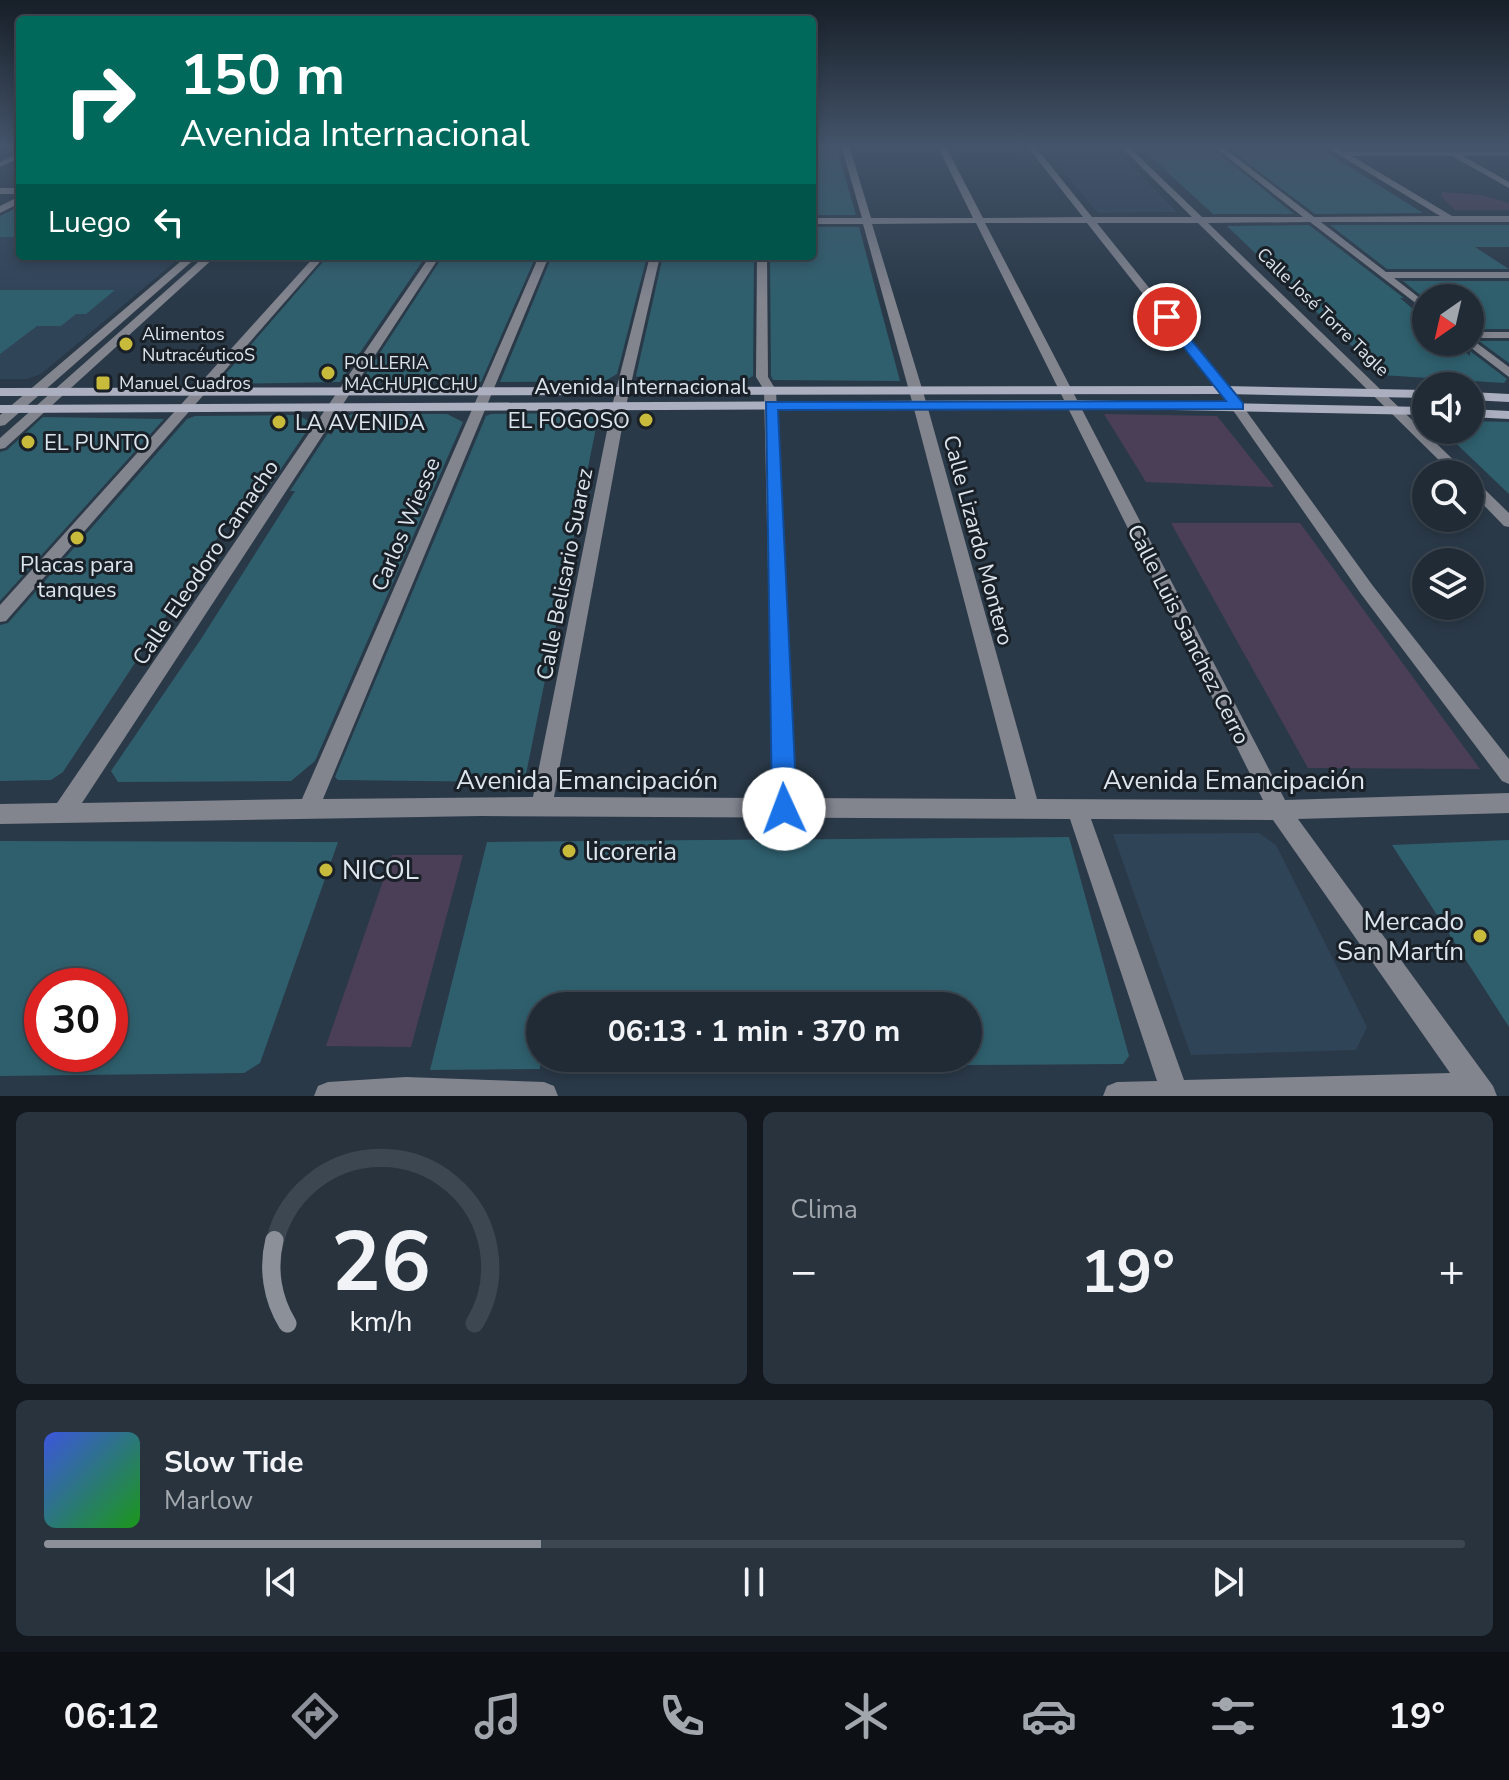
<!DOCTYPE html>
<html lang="es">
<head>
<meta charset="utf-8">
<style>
	body { margin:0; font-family:"Nunito Sans",sans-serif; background:#28333e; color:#f1f3f6; height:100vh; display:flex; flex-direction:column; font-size:30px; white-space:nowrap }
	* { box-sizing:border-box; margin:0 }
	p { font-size:26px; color:#a2a7ad }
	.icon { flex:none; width:44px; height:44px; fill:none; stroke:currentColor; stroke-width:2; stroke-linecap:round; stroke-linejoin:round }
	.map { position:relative; height:1096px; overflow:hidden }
	.side { display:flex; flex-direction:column; gap:16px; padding:16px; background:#12181e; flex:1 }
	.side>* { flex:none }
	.guide { position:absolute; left:16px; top:16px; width:800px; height:244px; border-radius:8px; box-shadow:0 4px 12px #0003,0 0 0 2px #3d4751; background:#00695c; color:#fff; overflow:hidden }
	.needle { width:52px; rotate:214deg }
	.controls { position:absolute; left:1412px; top:284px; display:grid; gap:16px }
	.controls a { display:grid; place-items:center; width:72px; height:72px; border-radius:50%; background:#202b36; box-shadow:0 4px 12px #0003,0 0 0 2px #3d4751; font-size:40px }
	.speed { position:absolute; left:24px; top:968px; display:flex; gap:16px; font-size:40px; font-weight:700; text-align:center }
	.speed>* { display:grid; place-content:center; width:104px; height:104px; border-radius:50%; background:#202b36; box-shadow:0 4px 12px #0003,0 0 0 2px #3d4751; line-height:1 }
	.speed .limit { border:12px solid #d22; background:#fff; color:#111 }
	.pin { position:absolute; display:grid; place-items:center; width:68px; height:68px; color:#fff; margin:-34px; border:4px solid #fff; border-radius:50%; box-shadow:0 2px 8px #0007 }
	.me { position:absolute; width:88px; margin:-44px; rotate:358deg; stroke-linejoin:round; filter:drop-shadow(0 0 6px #0008) }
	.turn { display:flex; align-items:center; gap:28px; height:168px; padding:0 32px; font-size:36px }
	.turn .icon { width:104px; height:104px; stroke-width:2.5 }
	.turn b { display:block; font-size:56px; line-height:68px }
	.then { display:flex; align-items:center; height:76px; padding:0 32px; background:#0003; gap:16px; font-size:30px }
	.big { font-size:60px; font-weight:700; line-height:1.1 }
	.side .widget { flex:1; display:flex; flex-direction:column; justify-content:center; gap:12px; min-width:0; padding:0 28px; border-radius:12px; background:#28333e }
	.side .dial { align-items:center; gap:0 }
	.dial svg { height:208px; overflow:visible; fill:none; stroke:#3d4751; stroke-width:7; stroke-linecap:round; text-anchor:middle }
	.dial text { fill:#f1f3f6; stroke:none }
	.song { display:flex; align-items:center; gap:24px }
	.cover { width:96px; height:96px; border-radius:12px; background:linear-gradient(135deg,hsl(230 70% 55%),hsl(120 70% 35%)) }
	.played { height:8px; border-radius:4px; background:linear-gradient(90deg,#8c9099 35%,#3d4751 35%) }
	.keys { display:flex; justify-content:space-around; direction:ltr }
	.heat { display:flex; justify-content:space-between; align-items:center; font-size:44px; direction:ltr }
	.side .tiles { flex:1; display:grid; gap:16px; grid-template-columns:1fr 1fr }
	.widget:last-child { grid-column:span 2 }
	.trip { position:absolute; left:526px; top:992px; width:456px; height:80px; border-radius:40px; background:#202b36; box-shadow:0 4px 12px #0003,0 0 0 2px #3d4751; font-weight:700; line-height:80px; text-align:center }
	.dock { display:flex; height:128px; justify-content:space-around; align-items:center; background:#0d1116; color:#a2a7ad }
	.dock .icon { width:56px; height:56px }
	.dock .selected { color:#8c9099 }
	.dock b { font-size:36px; color:#f1f3f6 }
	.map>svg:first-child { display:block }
	.built { fill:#304458 }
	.green { fill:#4b3f57 }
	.building { fill:#2f5f6d; fill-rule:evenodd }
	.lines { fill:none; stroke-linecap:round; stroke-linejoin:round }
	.minor { fill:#82848e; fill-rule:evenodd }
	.tertiary { fill:#82848e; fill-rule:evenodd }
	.secondary { fill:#acafbf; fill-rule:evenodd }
	.route { fill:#1a73e8; stroke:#114b97; stroke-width:2 }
	.poi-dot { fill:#c8bb3b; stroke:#192027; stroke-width:3 }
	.labels { text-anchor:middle; stroke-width:6; stroke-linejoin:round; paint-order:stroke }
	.far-street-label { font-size:18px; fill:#dce5ee; stroke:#192027 }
	.far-poi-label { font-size:18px; fill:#dce5ee; stroke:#192027; text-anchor:start }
	.street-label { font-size:22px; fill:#dce5ee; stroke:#192027 }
	.poi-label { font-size:22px; fill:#dce5ee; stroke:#192027; text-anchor:start }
	.near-street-label { font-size:26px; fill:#dce5ee; stroke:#192027 }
	.near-poi-label { font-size:26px; fill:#dce5ee; stroke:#192027; text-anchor:start }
</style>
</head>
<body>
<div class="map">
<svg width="1509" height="1096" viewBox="0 0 1509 1096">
	<rect width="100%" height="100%" fill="#2a3948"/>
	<path class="built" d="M1041,145H1110L1177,212L1098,213Z
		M20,206V256H182L41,374L27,379H0V218Z
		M1259,833L1276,845L1367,1027L1356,1050L1191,1055L1113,834Z"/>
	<path class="green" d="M1442,192L1481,195L1509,203V210H1455L1441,196Z
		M1104,414L1217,416L1274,487L1146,482Z
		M1171,523H1300L1480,769L1308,768Z
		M392,855H463L411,1047L326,1046Z"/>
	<path class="building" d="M812,145H836L856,215H812Z
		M1138,145H1209L1294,214H1213Z
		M1224,145H1315L1423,213L1315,214Z
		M20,206V237H0V216Z
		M1309,225L1404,298H1400L1426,320V342H1453L1470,356V351L1507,379L1504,383L1382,375L1227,226Z
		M1330,225H1509V247H1475L1509,269H1387Z
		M812,227H859L900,381L773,380L771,376L770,256H812Z
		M328,256H426L340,382L217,384Z
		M443,256H536L481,382H361Z
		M552,256H647L617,374L605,381L500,382Z
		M663,256H754L753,376L744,381H646L636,376Z
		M1403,281H1509V329H1470V298H1424Z
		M0,290H115L86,314H76L61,326H37L0,354Z
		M1479,341H1509V363Z
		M589,413L598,418L526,774L517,782L338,780L335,777L486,416L491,414Z
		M352,414H447L463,422L315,761L291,781L118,782L111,771L201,639L295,491H290L328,433L331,435L341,419Z
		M298,415L312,423L266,491H254L220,534L63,772L51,780L0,781V625L8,623L187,419L195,416Z
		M43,417L164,419L0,601V452L7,450Z
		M1470,421L1509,422V494L1442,430H1470Z
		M1069,837L1129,1056L1123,1064L968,1065V1006H540V1069L430,1070L487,842Z
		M1509,840V1027L1392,845Z
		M0,841L338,842L260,1063L244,1073L0,1076ZM42,986H110V1054H42Z"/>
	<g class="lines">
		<path class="minor" d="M841,145H849L871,218H973L937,145H945L983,218L1083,217L1026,145H1034L1092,217H1192L1119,145H1127L1202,217H1303L1212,145H1220L1314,217L1440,216L1323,145H1332L1344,152H1509V156H1463L1509,182V188L1452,156H1352L1452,216H1509V222H1321L1386,272H1509V278H1394L1426,303V311L1310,222L1208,223L1468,474H1453L1198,223H1097L1229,387L1373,586L1509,759V784L1502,781L1361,594L1221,393L1087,223H985L1285,800L1509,793V813L1298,819L1493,1086L1497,1096H1103L1107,1086L1117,1082L1157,1081L1070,819L481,816L0,824V804L57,803L430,256H440L82,803L302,799L539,256H549L323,799L533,797L612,406L650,256H660L626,406L554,797L773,798L764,390L756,377L757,256H767L768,377L776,390L794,798L1016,799L913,405L863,224H812V218H862ZM976,223L1263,800L1037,799L927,405L872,224ZM1091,819L1273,820L1450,1073L1184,1080Z
			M20,153V158L0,167V162Z
			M0,188H20V194H0Z
			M20,196V203L0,213V206Z
			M315,256H325L6,621L0,622V605Z
			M1470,332H1509V338H1470Z
			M1470,338L1509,367V377L1466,344L1464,342H1470Z
			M1470,478L1475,480L1509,513V527L1504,526L1470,491Z
			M406,1077L544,1082L554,1086L558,1096H314L318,1086L328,1082Z"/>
		<path class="tertiary" d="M187,256H198L5,425L0,426V415Z
			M205,256H216L5,448L0,449V438Z"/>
		<path class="secondary" d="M1225,386L1426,390V398L1225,394L0,396V388Z
			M1470,392L1509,394V402L1470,400Z
			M1073,400L1426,407V415L1073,408L0,413V405Z
			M1470,409L1509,411V419L1470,417Z"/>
	</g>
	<linearGradient id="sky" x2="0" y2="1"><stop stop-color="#171f28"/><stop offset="0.49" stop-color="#44546a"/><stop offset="1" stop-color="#44546a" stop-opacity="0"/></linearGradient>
	<rect width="1509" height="298" fill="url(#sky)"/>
	<path class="route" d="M1162,315H1171L1243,403V409L778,410L797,809L793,816L784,820L776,816L772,809L766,402L1226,401L1162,320Z"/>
	<g class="poi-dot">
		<circle cx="126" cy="344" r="8"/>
		<circle cx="328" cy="373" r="8"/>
		<rect x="95" y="375" width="16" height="16" rx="4"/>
		<circle cx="646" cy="420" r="8"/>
		<circle cx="279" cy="422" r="8"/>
		<circle cx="28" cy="442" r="8"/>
		<circle cx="77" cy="538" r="8"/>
		<circle cx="569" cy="851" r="8"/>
		<circle cx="326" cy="870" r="8"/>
		<circle cx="1480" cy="936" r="8"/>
	</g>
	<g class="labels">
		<g class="far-street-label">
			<text transform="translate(1323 312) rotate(44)" y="6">Calle José Torre Tagle</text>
		</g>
		<g class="far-poi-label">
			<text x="142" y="340">Alimentos<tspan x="142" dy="21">NutracéuticoS</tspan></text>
			<text x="344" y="369">POLLERIA<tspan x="344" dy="21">MACHUPICCHU</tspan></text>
			<text x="119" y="389">Manuel Cuadros</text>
		</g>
		<g class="street-label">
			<text x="641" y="394">Avenida Internacional</text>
			<text transform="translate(405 524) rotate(-67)" y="8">Carlos Wiesse</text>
			<text transform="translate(979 540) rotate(75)" y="8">Calle Lizardo Montero</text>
			<text transform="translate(205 562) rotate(-56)" y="8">Calle Eleodoro Camacho</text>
			<text transform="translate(564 574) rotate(-79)" y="8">Calle Belisario Suarez</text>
			<text transform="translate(1189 634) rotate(63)" y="8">Calle Luis Sanchez Cerro</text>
		</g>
		<g class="poi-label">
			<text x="630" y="428" text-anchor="end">EL FOGOSO</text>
			<text x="295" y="430">LA AVENIDA</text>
			<text x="44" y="450">EL PUNTO</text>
			<text x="77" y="572" text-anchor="middle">Placas para<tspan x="77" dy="25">tanques</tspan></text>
		</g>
		<g class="near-street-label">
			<text x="587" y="789">Avenida Emancipación</text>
			<text x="1234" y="789">Avenida Emancipación</text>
		</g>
		<g class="near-poi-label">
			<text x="585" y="860">licoreria</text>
			<text x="342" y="879">NICOL</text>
			<text x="1464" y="930" text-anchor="end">Mercado<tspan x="1464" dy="30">San Martín</tspan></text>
		</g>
	</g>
</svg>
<div class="controls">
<a><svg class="needle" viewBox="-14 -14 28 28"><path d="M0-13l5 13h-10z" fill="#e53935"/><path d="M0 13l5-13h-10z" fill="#a2a7ad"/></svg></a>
<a><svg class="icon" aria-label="sound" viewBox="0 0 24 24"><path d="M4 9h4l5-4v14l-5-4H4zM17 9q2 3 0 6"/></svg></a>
<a><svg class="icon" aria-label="search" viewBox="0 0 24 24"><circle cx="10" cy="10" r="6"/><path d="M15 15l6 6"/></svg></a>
<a><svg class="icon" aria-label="layers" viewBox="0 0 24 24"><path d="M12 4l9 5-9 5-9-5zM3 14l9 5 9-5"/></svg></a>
</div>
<div class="speed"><div class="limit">30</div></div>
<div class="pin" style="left:1167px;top:317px;background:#d93025"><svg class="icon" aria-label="arrive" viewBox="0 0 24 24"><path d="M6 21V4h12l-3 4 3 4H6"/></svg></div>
<svg class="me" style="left:784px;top:809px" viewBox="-20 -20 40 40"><circle r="19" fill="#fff"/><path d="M0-13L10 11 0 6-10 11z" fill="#1a73e8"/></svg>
<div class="trip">06:13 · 1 min · 370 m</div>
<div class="guide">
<div class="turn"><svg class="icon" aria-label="right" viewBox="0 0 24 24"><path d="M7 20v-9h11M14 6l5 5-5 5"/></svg><div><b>150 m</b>Avenida Internacional</div></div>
<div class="then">Luego<svg class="icon" aria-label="left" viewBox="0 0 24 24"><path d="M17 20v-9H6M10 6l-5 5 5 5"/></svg></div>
</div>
</div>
<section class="side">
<div class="tiles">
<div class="widget dial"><svg viewBox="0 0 100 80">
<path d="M14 69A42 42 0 1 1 86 69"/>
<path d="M14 69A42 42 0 0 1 9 37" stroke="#8c9099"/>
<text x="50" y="56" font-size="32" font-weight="700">26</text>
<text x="50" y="72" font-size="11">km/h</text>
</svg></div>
<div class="widget"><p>Clima</p>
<div class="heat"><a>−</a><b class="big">19°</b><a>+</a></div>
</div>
<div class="widget">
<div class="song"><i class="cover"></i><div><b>Slow Tide</b><p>Marlow</p></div></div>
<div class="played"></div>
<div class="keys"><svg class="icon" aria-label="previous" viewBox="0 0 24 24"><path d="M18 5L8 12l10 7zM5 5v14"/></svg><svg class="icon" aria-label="pause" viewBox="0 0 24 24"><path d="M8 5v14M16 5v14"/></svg><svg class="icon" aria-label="next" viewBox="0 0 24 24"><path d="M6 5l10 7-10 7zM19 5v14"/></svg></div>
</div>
</div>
</section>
<nav class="dock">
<b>06:12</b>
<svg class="icon selected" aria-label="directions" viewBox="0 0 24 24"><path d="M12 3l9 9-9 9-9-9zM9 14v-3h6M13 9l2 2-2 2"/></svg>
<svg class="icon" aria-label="music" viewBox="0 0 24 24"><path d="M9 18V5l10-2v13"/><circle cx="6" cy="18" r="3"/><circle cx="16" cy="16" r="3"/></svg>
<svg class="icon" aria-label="phone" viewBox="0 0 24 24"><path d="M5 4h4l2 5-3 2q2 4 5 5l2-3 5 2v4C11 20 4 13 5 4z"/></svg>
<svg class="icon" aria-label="climate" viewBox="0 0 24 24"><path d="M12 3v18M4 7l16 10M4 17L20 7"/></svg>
<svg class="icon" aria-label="car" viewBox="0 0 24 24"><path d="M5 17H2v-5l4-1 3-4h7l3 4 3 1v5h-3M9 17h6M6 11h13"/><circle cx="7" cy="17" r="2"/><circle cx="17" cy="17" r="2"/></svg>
<svg class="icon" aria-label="filters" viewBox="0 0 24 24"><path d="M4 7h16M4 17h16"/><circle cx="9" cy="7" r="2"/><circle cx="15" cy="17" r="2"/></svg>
<b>19°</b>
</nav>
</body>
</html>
